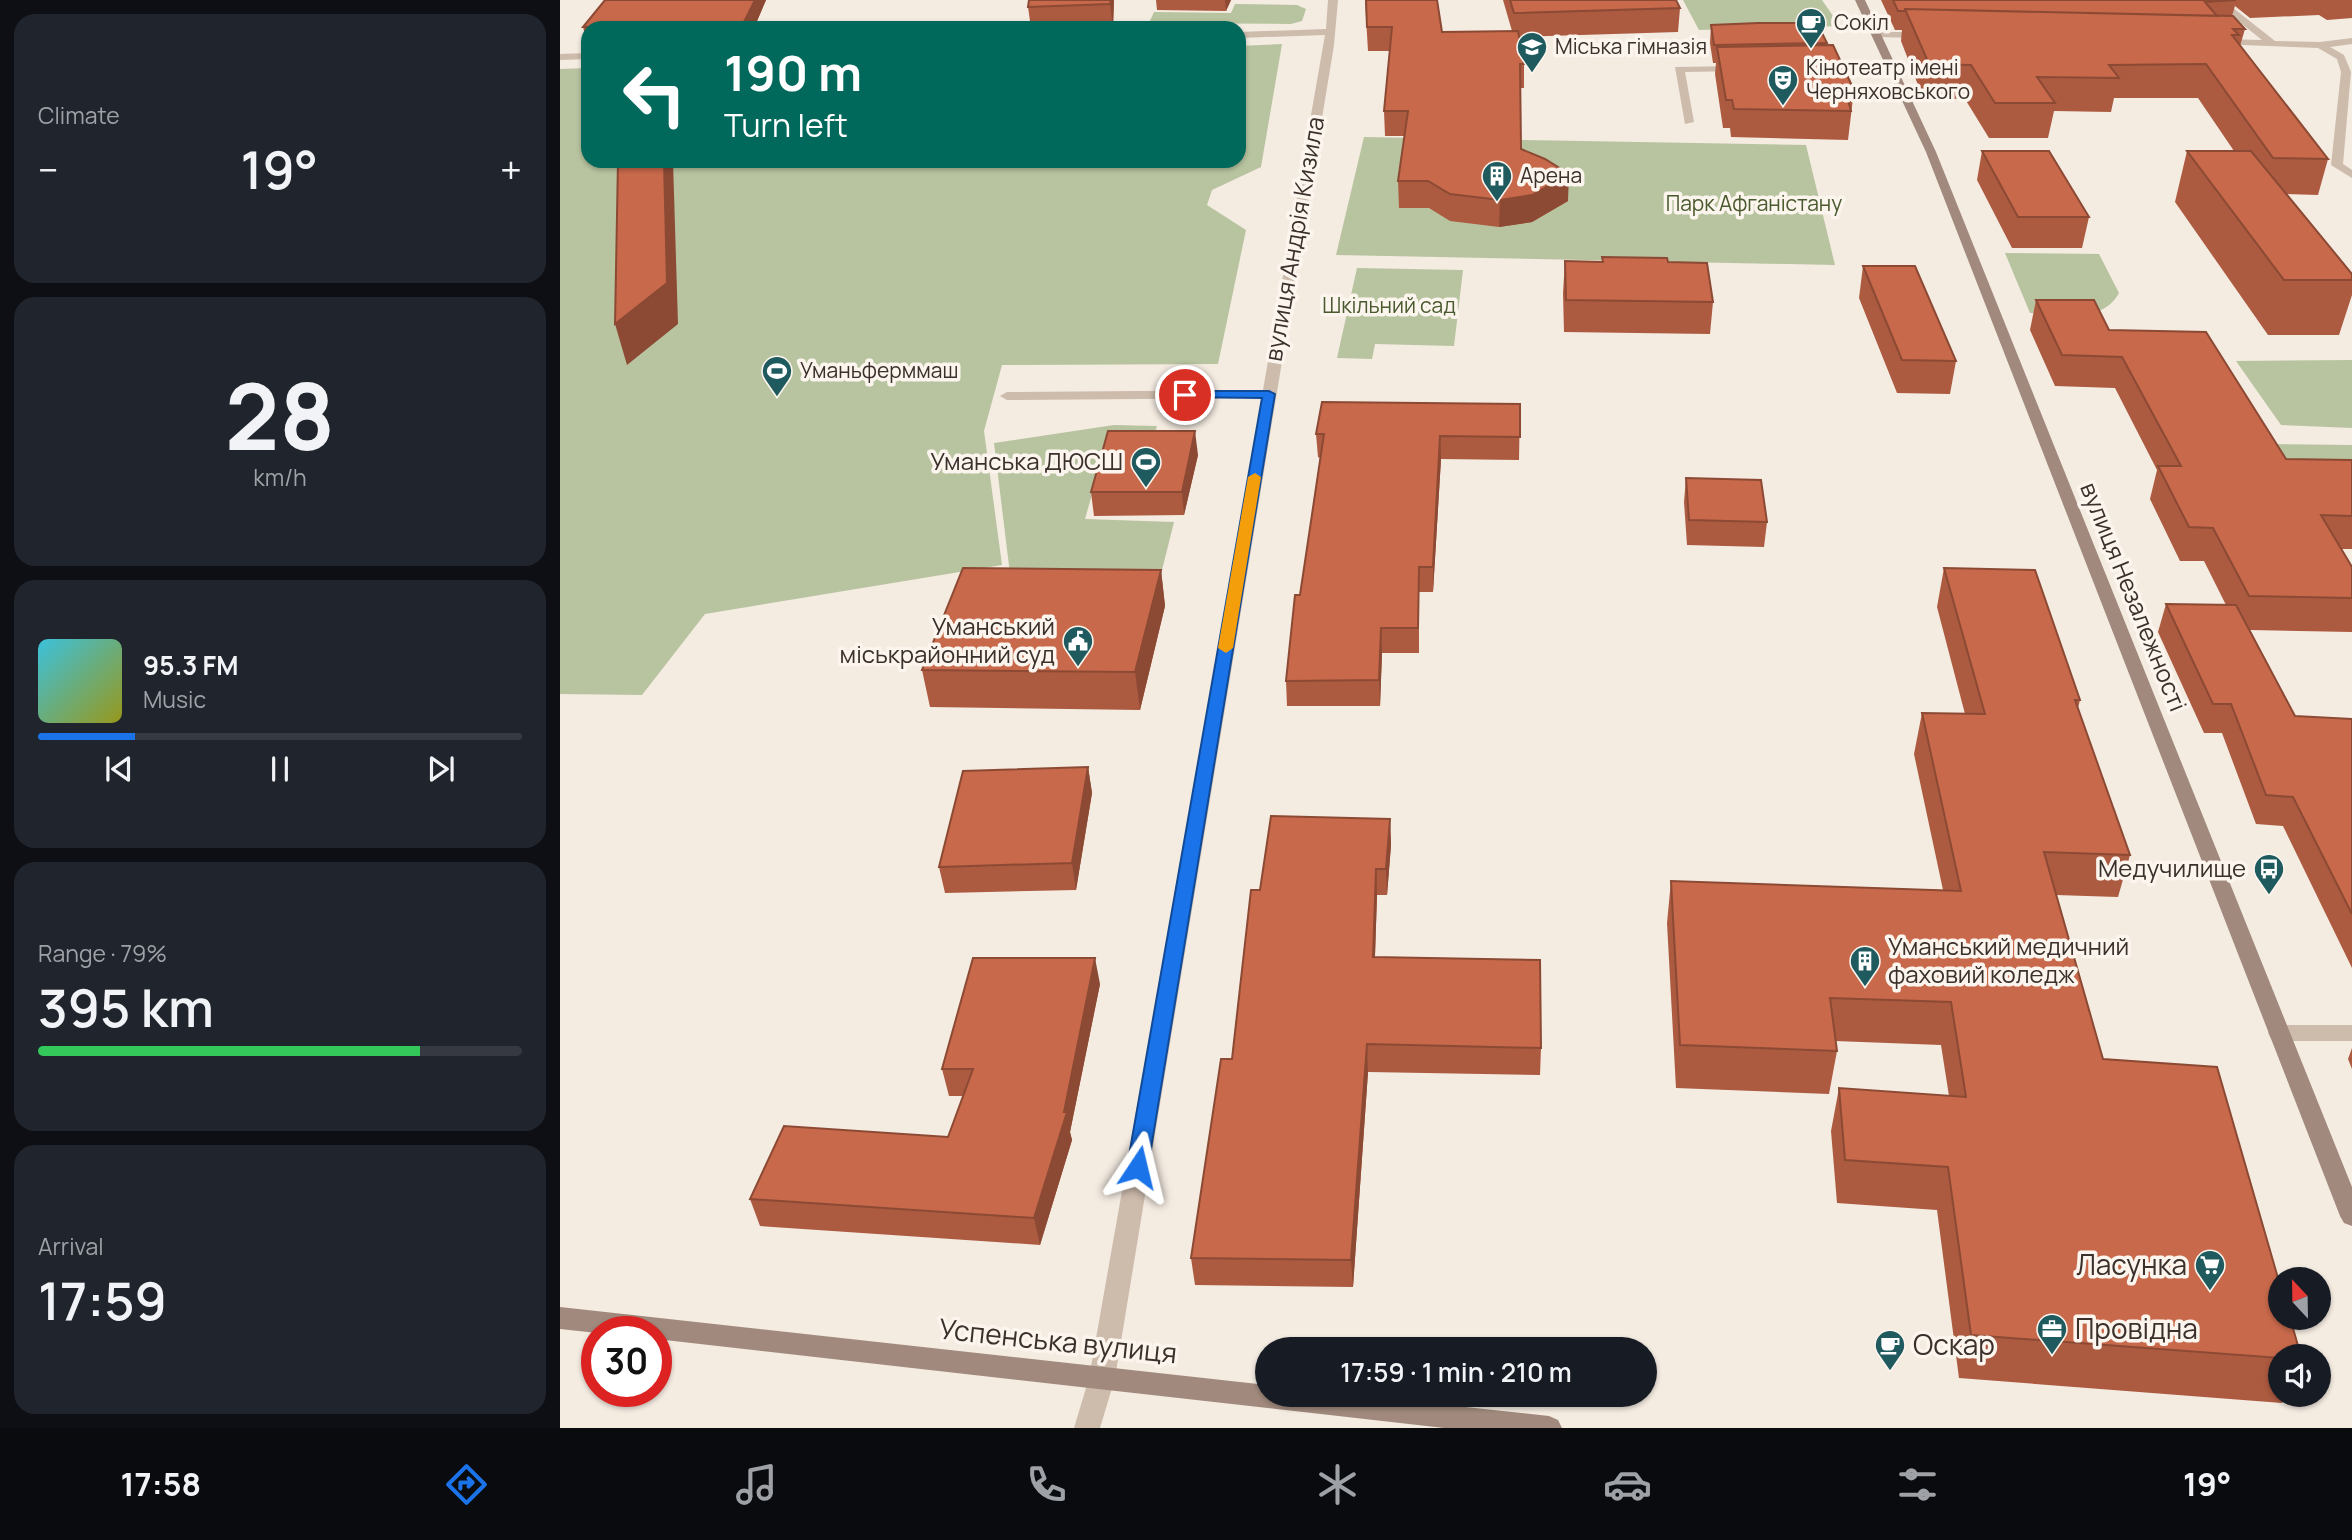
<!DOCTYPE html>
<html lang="en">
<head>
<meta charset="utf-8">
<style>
	body { margin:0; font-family:Manrope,sans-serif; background:#20242c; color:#f1f3f6; height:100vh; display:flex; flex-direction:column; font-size:26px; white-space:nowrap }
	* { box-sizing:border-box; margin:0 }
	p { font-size:23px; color:#9ea1a6 }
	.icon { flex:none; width:38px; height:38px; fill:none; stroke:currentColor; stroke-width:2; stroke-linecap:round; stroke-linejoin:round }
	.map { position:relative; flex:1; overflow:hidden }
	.side { display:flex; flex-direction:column; gap:14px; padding:14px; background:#0d0f14; width:560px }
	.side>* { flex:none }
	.banner { position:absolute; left:21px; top:21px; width:665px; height:147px; border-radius:21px; box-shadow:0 2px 5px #0004; background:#00695c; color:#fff; overflow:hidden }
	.needle { width:46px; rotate:338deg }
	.tools { position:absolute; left:1708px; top:1267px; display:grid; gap:14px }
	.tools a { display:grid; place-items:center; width:63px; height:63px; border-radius:50%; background:#171b24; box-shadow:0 2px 5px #0004; font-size:35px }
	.speed { position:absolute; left:21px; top:1316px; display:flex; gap:14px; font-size:35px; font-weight:700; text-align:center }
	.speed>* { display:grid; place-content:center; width:91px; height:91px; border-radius:50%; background:#171b24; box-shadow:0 2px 5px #0004; line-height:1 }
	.speed .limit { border:10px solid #d22; background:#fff; color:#111 }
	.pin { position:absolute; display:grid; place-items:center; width:60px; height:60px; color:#fff; margin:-30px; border:4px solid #fff; border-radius:50%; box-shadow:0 2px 7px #0007 }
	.me { position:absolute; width:77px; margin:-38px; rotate:10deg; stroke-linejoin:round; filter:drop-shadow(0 0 5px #0008) }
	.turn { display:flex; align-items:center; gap:24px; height:147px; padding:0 28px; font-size:32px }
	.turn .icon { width:91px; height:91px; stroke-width:2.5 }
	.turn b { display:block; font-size:49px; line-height:60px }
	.big { font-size:52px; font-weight:600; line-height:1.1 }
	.side .widget { flex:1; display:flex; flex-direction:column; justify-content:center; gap:10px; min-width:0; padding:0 24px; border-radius:21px; background:#20242c }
	.side .dial { align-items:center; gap:0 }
	.dial b { font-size:91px; line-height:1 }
	.song { display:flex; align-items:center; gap:21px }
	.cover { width:84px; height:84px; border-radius:10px; background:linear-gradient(135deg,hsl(190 70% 55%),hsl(60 70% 35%)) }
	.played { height:7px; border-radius:4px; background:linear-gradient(90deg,#1a73e8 20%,#363941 20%) }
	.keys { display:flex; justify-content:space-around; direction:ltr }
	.heat { display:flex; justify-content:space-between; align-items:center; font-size:38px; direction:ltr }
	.charge { height:10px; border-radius:5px; background:linear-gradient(90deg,#34c759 79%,#363941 0) }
	.trip { position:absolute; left:695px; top:1337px; width:402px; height:70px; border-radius:35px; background:#171b24; box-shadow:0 2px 5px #0004; font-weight:600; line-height:70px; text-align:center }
	.menu { display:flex; height:112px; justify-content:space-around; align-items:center; background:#090b0e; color:#9ea1a6 }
	.menu .icon { width:49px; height:49px }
	.menu .active { color:#1a73e8 }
	.menu b { font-size:32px; color:#f1f3f6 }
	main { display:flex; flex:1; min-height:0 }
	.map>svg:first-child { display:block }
	.green { fill:#b8c4a0 }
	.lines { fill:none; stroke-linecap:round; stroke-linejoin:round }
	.street { fill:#cdbbac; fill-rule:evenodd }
	.secondary { fill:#a18a7d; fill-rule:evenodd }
	.wall { fill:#ac5a40 }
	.shaded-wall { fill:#8c4a34 }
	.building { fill:#c8694b; stroke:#8c4a34; stroke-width:2 }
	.route { fill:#1a73e8; stroke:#114b97; stroke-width:2 }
	.slow { fill:#f59e0b }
	.labels { text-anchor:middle; stroke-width:7; stroke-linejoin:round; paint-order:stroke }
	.far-poi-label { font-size:21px; fill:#3b302b; stroke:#fbf5ee; text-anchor:start }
	.far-park-label { font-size:21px; fill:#4a5a2e; stroke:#fbf5ee }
	.street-label { font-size:24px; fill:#3b302b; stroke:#fbf5ee }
	.poi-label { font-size:24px; fill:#3b302b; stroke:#fbf5ee; text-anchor:end }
	.near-poi-label { font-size:28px; fill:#3b302b; stroke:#fbf5ee; text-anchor:start }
	.near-street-label { font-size:28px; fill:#3b302b; stroke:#fbf5ee }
</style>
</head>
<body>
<main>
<section class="side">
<div class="widget"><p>Climate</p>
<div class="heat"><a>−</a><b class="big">19°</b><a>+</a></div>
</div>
<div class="widget dial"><b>28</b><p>km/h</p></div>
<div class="widget">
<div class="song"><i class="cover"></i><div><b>95.3 FM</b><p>Music</p></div></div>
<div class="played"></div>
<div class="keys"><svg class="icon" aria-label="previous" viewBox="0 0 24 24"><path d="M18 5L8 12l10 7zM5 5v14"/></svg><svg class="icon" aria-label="pause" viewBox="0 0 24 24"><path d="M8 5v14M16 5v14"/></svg><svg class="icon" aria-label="next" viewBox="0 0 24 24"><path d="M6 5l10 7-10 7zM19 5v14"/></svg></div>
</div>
<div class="widget"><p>Range · 79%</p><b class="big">395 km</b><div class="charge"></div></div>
<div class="widget"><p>Arrival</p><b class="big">17:59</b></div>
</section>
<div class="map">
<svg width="1792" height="1428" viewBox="0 0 1792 1428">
	<rect width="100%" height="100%" fill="#f4ebe1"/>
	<path class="green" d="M1123,0H1262L1280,26L1139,30Z
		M675,4L737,5L746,9L742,21L731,24L589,23L594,12L671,13Z
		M722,44L701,167L652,190L647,205L686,230L658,364L442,365L424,431L442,565L145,614L82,695L0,694V69L28,68V161H679V46Z
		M804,137L1246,145L1275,265L776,255Z
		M1445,253L1539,254L1559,293C1542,324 1502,314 1470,313Z
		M797,268L903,270L894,346L815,344L812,359L777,358Z
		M1792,360V428L1721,425L1676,361Z
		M554,425L597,426L589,452H544L525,519L614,522L599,582H451L434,443Z
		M1702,444L1792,445V482L1724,481Z"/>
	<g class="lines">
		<path class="street" d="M768,0H778L774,45L555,1378L540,1428H514L529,1378L702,398L447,400L440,396L447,392L703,390L765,35L679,38V32L766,29Z
			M1652,0H1663L1715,41L1760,42L1792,38V44L1770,47L1784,55L1791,72L1783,164L1792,170V178L1771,165L1781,72L1777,59L1758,48L1657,44L1655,42L1660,39L1702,40Z
			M1317,32H1363L1368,35L1363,38L1314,37V33Z
			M28,53V59L0,60V54Z
			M1332,63L1337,66L1336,68L1259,70L1254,67L1259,64Z
			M1182,66L1183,68L1178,71L1125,72L1134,122L1125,124L1115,67Z
			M1719,1025H1792V1041H1719L1711,1039L1708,1033L1711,1027Z"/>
		<path class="secondary" d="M1295,0H1305L1376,152L1792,1187V1226L1784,1223L1780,1216L1366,152Z
			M0,1307L707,1385V1395H794L989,1416L998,1420L1002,1428H884L96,1339V1332L37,1333L0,1329Z"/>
	</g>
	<path class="wall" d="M45,0H206L194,28H28V45L23,27Z
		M469,0H554L553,27L471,28L468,7Z
		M596,0H671L666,11L597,10Z
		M805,0H877L882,32L952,31L943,0H1116L1120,8L1118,32L959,37L964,64V88H960L961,149L1008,201L972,222L939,227L890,221L869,208H839L838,181L845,136H825L824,111L830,51H808Z
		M1321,0H1792V18L1767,20L1759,15L1690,18L1675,6L1672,16L1685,29L1680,46L1768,159L1758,195L1726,194L1792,274V295L1779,335H1708L1615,202L1627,151H1674L1638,98H1554L1551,112L1494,111L1488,138H1429L1405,99L1363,98L1341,41L1342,30H1335Z
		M1151,25L1267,43L1266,45L1294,90L1288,140L1171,137L1170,128H1163L1155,74L1156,63H1153L1150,43Z
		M1422,151L1529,217L1522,248H1452L1417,180Z
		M1042,257L1108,262L1153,302L1150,334L1004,332L1003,293L1005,261L1042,262Z
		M1303,266L1396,361L1390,394L1337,393L1299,298Z
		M1476,300L1549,330L1726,459L1792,460V549H1781L1792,598V632L1690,630L1735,716L1792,719V968L1723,826L1696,824L1662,733H1644L1598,632L1606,604L1666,605L1644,561H1620L1590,499L1597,470L1555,388L1495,386L1470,330Z
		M960,404L959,460L881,459L873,592H859V653H822L820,706H727L726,681L740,595L760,458L758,457L756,434Z
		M638,455L624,515L534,516L531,492Z
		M1126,478L1207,522L1204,547L1127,545L1124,502Z
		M1384,568L1520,700L1518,708L1570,855L1558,897L1496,895L1543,1059L1720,1356V1395H1726L1722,1403L1399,1378L1377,1210L1277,1203L1271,1131L1279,1088L1389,1096L1381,1045L1275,1041L1277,1051L1269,1094L1116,1088L1107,923L1111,881L1383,890L1354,754L1362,713L1405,714L1377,607Z
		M601,570L605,606L580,710L370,707L362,670Z
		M528,767L532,793L516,890L385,893L379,867Z
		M830,819L831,845L827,895H817L815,957L981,1048L980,1075L808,1072L793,1287L635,1285L631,1258L672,1059L700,890Z
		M540,984L510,1132L512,1140L480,1245L200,1226L190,1199L388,1137L403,1096H389L382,1069Z
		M1792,1048V1069L1788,1059Z"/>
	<path class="shaded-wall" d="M195,0H206L194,28H186L184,22Z
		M551,0H554L553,27L550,4Z
		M665,0H671L666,11Z
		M104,161H113L118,324L67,365L55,324Z
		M1009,174L1008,201L972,222L939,227L940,200Z
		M635,431L638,455L624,515L622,492Z
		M880,436L881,459L873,592V567Z
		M601,570L605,606L580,710L575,672Z
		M821,628L822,653L820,706L819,680Z
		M528,767L532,793L516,890L512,863Z
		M830,819L831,845L827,895L826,869Z
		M816,869L817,895L814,984L813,957Z
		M535,958L540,984L510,1132L512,1140L480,1245L474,1218L504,1112Z
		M807,1044L808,1072L793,1287L791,1260Z"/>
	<path class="building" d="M45,0H195L184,22L23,27Z
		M469,0H551L550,4L468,7Z
		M806,0H877L882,32L958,31L964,64H960L961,149L985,159L1009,174L972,195L940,200L890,194L868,181H838L848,111H824L832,27H807Z
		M950,0H1116L1120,8L954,13Z
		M1333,0H1676L1645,2L1657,16L1345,9V11H1338Z
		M1345,9L1673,16L1685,29H1673L1679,35H1672L1768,159L1713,158L1646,64L1549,65L1559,78L1477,77L1495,103H1435L1411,65L1369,64Z
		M1198,23H1257L1267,43L1154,45L1151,25Z
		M1273,45L1294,90H1285L1291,111L1174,109L1172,100H1166L1157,47Z
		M1422,151H1489L1529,217H1458Z
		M1627,151H1691L1792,274V280H1724Z
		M58,161H104L107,283L55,324Z
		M1042,257L1107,258L1108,262L1147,263L1153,302L1006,300L1005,261L1043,262Z
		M1303,266H1355L1396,361L1342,360Z
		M1476,300H1534L1549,330L1646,332L1726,459L1792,460V516L1761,515L1792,567V598L1689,596L1653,528L1629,527L1598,466H1621L1562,357L1502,355Z
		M762,402L960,404V437L880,436L873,567H859L858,628H821L819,680L726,681L735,595H740L764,434H756Z
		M548,431H635L622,492H531Z
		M1126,478L1201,480L1207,522L1129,520Z
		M403,568L601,570L575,672L362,670Z
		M1384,568L1475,570L1520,700H1515L1570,855L1484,852L1543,1059L1657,1067L1720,1285V1318H1730L1741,1356H1720V1358L1411,1335L1388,1167L1285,1160L1279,1088L1406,1097L1391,1002L1270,998L1277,1051L1120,1045L1111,881L1401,891L1362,713L1425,714Z
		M1606,604L1676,605L1735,716L1792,719V914L1733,797L1706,795L1671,704H1653Z
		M528,767L512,863L379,867L403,771Z
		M711,816L830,819L826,869H816L813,957L980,960L981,1048L807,1044L791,1260L631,1258L661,1059H672L691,890H700Z
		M413,958H535L504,1112H507L474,1218L190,1199L224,1126L388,1137L413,1069H382Z"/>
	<path class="route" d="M625,391H709L715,394L588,1167L585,1173H570L567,1167L702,398L621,397L619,395Z"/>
	<path class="slow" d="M695,473L701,477L673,648L666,653L658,648L688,477Z"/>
	<defs>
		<g id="cafe-pin" transform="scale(1.575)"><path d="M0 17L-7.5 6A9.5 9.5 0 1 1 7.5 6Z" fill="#1f5a5e" stroke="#fbf5ee"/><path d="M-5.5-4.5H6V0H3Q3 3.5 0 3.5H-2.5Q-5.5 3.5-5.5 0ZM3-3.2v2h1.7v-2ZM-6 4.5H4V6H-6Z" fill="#fff"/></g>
		<g id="school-pin" transform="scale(1.575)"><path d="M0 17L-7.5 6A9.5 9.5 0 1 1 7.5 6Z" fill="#1f5a5e" stroke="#fbf5ee"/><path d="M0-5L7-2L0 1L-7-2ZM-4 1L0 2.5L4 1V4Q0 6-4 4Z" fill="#fff"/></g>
		<g id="theatre-pin" transform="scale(1.575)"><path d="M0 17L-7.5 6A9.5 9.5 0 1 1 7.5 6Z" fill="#1f5a5e" stroke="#fbf5ee"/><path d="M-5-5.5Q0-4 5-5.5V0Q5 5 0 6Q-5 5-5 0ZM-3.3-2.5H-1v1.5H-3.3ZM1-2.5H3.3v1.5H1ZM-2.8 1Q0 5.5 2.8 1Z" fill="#fff"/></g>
		<g id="building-pin" transform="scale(1.575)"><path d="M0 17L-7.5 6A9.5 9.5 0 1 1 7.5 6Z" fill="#1f5a5e" stroke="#fbf5ee"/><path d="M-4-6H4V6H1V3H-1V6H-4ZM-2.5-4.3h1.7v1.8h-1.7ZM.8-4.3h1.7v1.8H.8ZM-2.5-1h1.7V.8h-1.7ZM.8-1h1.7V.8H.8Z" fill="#fff"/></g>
		<g id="stadium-pin" transform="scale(1.575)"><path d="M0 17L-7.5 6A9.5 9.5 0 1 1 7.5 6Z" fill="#1f5a5e" stroke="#fbf5ee"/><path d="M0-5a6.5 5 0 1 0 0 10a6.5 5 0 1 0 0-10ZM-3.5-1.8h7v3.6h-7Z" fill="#fff"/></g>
		<g id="civic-pin" transform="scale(1.575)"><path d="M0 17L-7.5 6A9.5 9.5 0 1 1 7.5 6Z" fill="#1f5a5e" stroke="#fbf5ee"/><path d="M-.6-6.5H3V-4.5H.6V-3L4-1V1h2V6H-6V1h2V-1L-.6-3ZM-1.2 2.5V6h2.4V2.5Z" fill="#fff"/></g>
		<g id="bus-pin" transform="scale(1.575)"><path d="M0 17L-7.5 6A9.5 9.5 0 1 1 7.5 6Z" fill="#1f5a5e" stroke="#fbf5ee"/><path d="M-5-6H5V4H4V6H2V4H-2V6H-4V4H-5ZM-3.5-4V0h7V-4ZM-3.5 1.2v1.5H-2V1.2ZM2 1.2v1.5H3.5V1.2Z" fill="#fff"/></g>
		<g id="supermarket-pin" transform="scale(1.575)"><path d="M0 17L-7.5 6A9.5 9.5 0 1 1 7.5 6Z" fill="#1f5a5e" stroke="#fbf5ee"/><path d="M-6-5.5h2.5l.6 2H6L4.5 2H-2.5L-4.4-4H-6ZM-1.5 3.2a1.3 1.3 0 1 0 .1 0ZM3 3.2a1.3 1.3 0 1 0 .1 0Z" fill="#fff"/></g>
		<g id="office-pin" transform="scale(1.575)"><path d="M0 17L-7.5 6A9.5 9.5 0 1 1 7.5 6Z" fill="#1f5a5e" stroke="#fbf5ee"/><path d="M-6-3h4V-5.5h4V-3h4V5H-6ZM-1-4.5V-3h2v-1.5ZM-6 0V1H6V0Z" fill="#fff"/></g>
	</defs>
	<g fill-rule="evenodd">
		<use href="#cafe-pin" x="1251" y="23"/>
		<use href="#school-pin" x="972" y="47"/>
		<use href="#theatre-pin" x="1223" y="80"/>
		<use href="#building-pin" x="937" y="176"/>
		<use href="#stadium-pin" x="217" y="371"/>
		<use href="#stadium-pin" x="586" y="462"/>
		<use href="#civic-pin" x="518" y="641"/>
		<use href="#bus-pin" x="1709" y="869"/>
		<use href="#building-pin" x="1305" y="961"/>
		<use href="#supermarket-pin" x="1650" y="1265"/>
		<use href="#office-pin" x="1492" y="1329"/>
		<use href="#cafe-pin" x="1330" y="1345"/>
	</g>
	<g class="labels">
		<g class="far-poi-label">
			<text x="1274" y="30">Сокіл</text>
			<text x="995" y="54">Міська гімназія</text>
			<text x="1246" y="75">Кінотеатр імені<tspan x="1246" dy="24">Черняховського</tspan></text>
			<text x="960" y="183">Арена</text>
			<text x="240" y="378">Уманьферммаш</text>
		</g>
		<g class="far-park-label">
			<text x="1194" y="211">Парк Афганістану</text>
			<text x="829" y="313">Шкільний сад</text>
		</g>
		<g class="street-label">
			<text transform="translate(735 239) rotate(-80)" y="8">вулиця Андрія Кизила</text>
			<text transform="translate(1573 597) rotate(68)" y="8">вулиця Незалежності</text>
		</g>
		<g class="poi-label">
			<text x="563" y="470">Уманська ДЮСШ</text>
			<text x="495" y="635">Уманський<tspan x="495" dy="28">міськрайонний суд</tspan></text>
			<text x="1686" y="877">Медучилище</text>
			<text x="1328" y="955" text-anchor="start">Уманський медичний<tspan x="1328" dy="28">фаховий коледж</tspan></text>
		</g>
		<g class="near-poi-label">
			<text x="1627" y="1275" text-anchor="end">Ласунка</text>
			<text x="1515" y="1339">Провідна</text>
			<text x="1353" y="1355">Оскар</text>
		</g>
		<g class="near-street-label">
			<text transform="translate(498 1341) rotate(6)" y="10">Успенська вулиця</text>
		</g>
	</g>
</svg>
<div class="tools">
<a><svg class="needle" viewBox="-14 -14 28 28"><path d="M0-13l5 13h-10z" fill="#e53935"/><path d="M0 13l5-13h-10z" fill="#9ea1a6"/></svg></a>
<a><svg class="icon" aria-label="sound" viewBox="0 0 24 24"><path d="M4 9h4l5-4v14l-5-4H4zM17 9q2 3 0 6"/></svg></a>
</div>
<div class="speed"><div class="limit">30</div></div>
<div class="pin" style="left:625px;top:395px;background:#d93025"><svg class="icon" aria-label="arrive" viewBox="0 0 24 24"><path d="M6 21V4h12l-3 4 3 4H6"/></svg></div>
<svg class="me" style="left:578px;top:1167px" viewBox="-20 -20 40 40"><path d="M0-17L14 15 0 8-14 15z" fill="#1a73e8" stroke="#fff" stroke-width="4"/></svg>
<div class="trip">17:59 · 1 min · 210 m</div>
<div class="banner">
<div class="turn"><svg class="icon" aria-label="left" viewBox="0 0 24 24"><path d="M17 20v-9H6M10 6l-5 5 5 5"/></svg><div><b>190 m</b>Turn left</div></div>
</div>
</div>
</main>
<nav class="menu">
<b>17:58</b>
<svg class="icon active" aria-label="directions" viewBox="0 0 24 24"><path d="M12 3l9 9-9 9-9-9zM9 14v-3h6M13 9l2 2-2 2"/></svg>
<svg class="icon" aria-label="music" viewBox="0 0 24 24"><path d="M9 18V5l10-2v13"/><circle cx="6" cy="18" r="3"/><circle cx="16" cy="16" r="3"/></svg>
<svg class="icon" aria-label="phone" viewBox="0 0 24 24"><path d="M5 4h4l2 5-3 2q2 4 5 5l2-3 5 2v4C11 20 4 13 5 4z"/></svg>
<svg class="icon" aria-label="climate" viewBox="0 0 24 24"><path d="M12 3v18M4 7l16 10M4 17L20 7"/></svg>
<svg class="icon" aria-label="car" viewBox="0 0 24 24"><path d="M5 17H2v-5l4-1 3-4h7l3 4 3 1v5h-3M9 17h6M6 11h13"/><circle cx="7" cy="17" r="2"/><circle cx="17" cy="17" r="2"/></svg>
<svg class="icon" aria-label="filters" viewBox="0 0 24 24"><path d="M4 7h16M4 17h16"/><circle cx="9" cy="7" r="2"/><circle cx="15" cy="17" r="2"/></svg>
<b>19°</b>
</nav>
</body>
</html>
